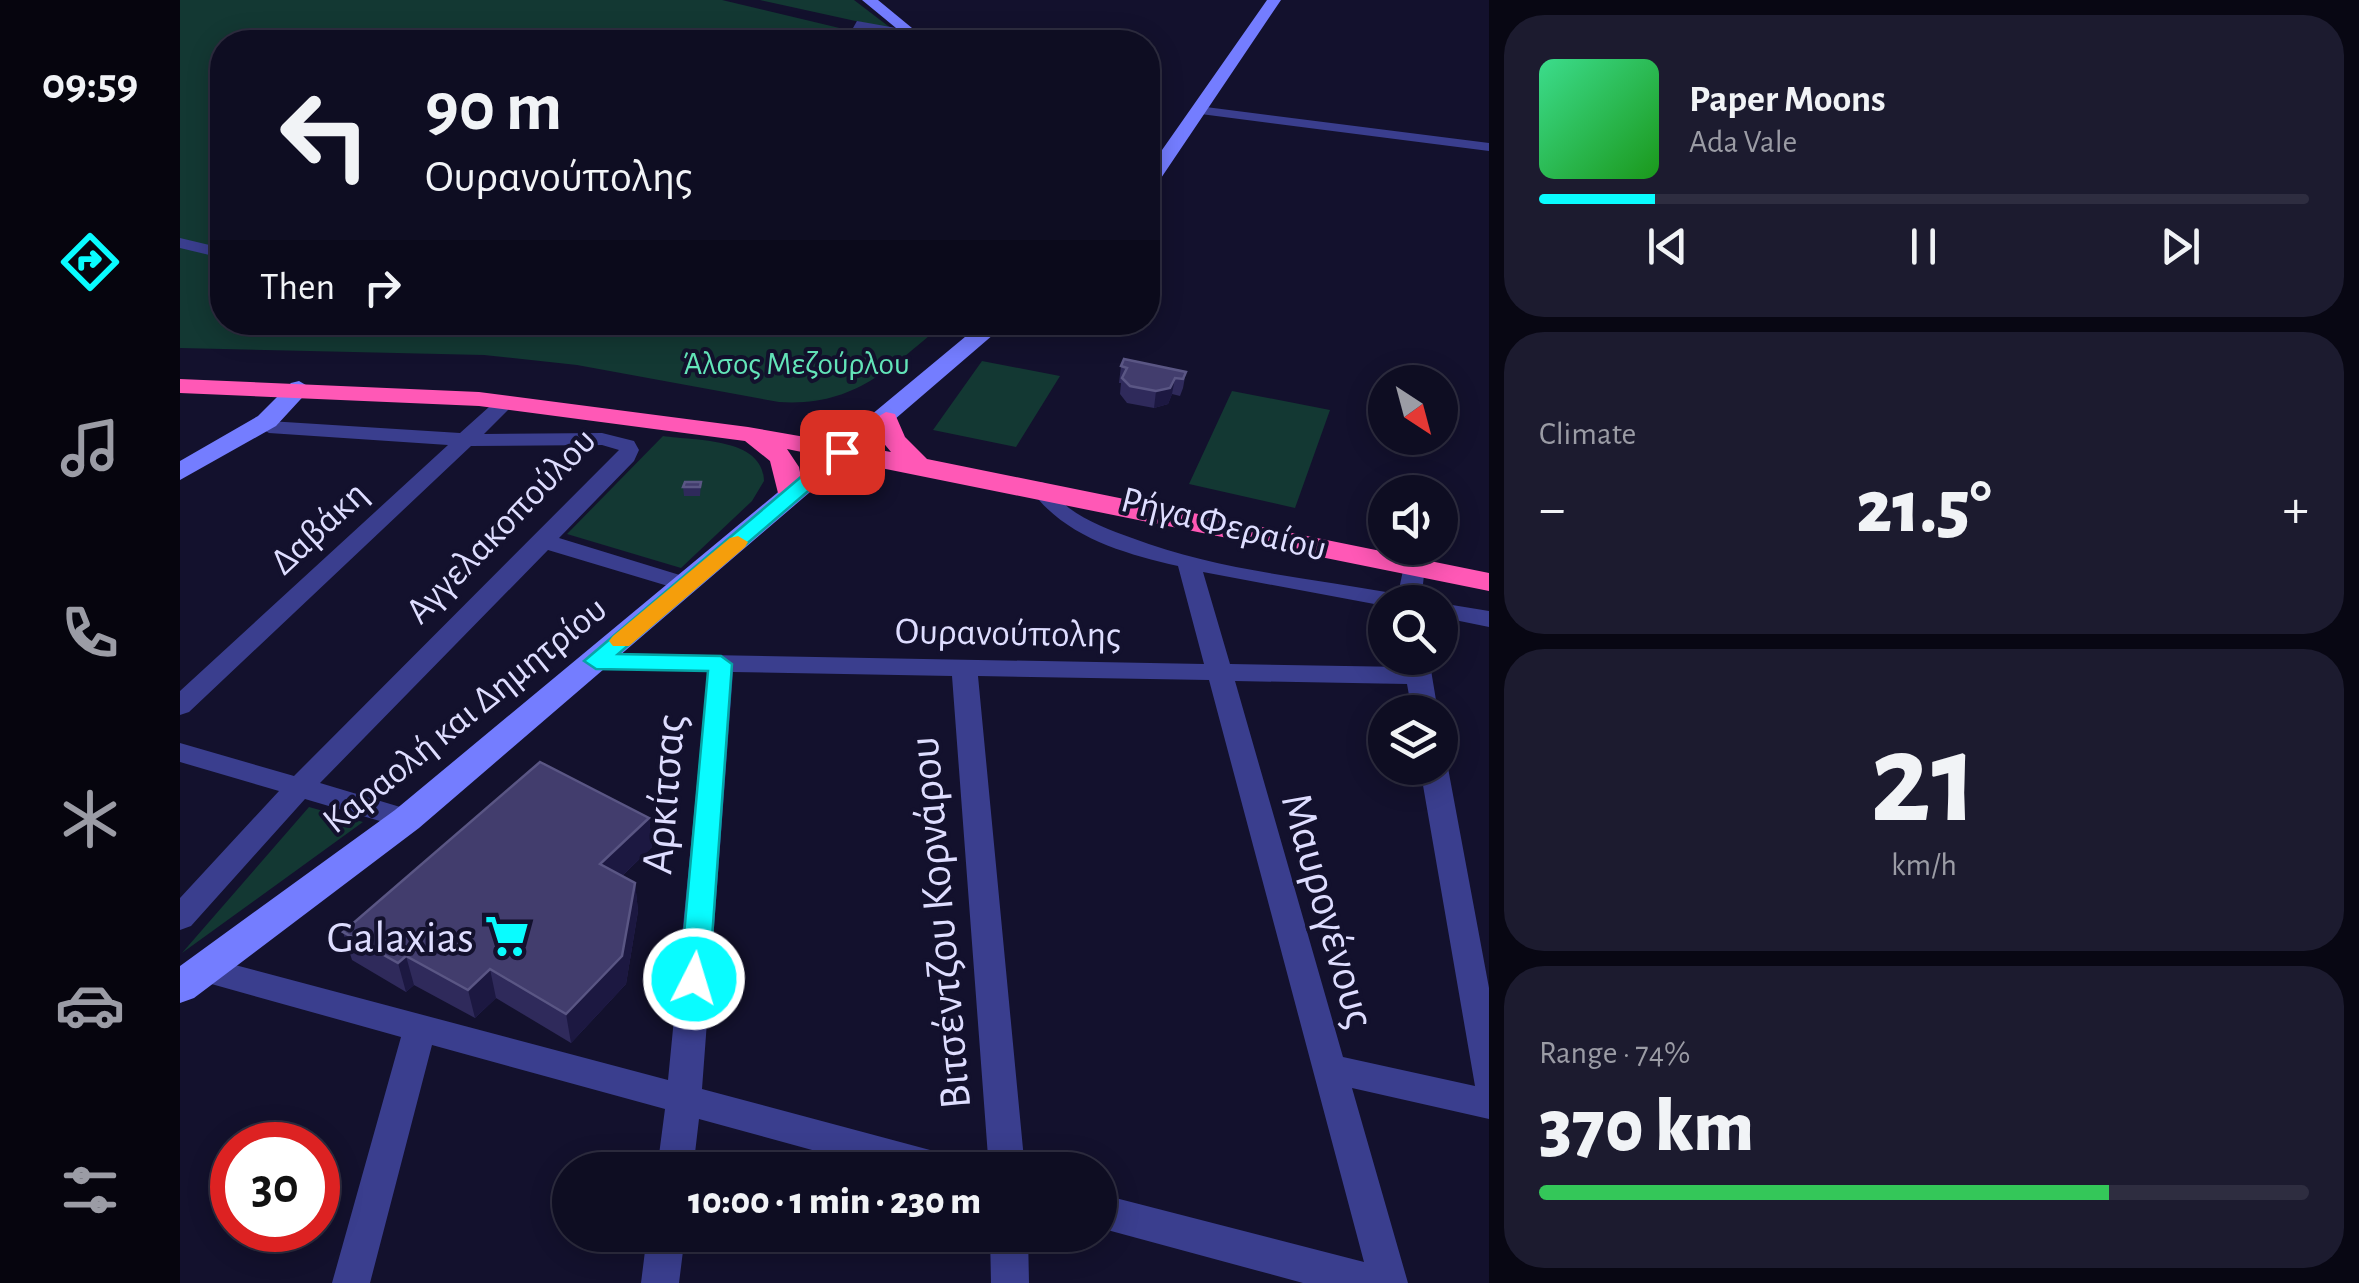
<!DOCTYPE html>
<html lang="en">
<head>
<meta charset="utf-8">
<style>
	body { margin:0; font-family:"Alegreya Sans",sans-serif; background:#1c1b2f; color:#f1f3f6; height:100vh; display:flex; flex-direction:column; font-size:38px; white-space:nowrap }
	* { box-sizing:border-box; margin:0 }
	p { font-size:32px; color:#9b9ca5 }
	.icon { flex:none; width:55px; height:55px; fill:none; stroke:currentColor; stroke-width:2; stroke-linecap:round; stroke-linejoin:round }
	.map { position:relative; flex:1; overflow:hidden }
	.drawer { display:flex; flex-direction:column; gap:15px; padding:15px; background:#080713; width:870px }
	.drawer>* { flex:none }
	.hud { position:absolute; left:30px; top:30px; width:950px; height:305px; border-radius:40px; box-shadow:0 5px 25px #0003,0 0 0 2px #2e2d40; background:#0e0d22; color:#f1f3f6; overflow:hidden }
	.needle { width:65px; rotate:144deg }
	.tools { position:absolute; left:1188px; top:365px; display:grid; gap:20px }
	.tools a { display:grid; place-items:center; width:90px; height:90px; border-radius:50%; background:#0e0d22; box-shadow:0 5px 25px #0003,0 0 0 2px #2e2d40; font-size:50px }
	.speed { position:absolute; left:30px; top:1122px; display:flex; gap:20px; font-size:50px; font-weight:700; text-align:center }
	.speed>* { display:grid; place-content:center; width:130px; height:130px; border-radius:50%; background:#0e0d22; box-shadow:0 5px 25px #0003,0 0 0 2px #2e2d40; line-height:1 }
	.speed .limit { border:15px solid #d22; background:#fff; color:#111 }
	.pin { position:absolute; display:grid; place-items:center; width:85px; height:85px; color:#fff; margin:-42px; border-radius:20px; box-shadow:0 5px 15px #0006 }
	.me { position:absolute; width:110px; margin:-55px; rotate:5deg; stroke-linejoin:round; filter:drop-shadow(0 0 8px #0008) }
	.turn { display:flex; align-items:center; gap:35px; height:210px; padding:0 50px; font-size:45px }
	.turn .icon { width:130px; height:130px; stroke-width:2.5 }
	.turn b { display:block; font-size:70px; line-height:85px }
	.then { display:flex; align-items:center; height:95px; padding:0 50px; background:#0003; gap:20px; font-size:38px }
	.big { font-size:75px; font-weight:800; line-height:1.1 }
	.drawer .widget { flex:1; display:flex; flex-direction:column; justify-content:center; gap:15px; min-width:0; padding:0 35px; border-radius:40px; background:#1c1b2f }
	.drawer .dial { align-items:center; gap:0 }
	.dial b { font-size:130px; line-height:1 }
	.song { display:flex; align-items:center; gap:30px }
	.cover { width:120px; height:120px; border-radius:15px; background:linear-gradient(135deg,hsl(150 70% 55%),hsl(120 70% 35%)) }
	.played { height:10px; border-radius:5px; background:linear-gradient(90deg,#09fcff 15%,#2e2d40 15%) }
	.keys { display:flex; justify-content:space-around; direction:ltr }
	.heat { display:flex; justify-content:space-between; align-items:center; font-size:55px; direction:ltr }
	.charge { height:15px; border-radius:8px; background:linear-gradient(90deg,#34c759 74%,#2e2d40 0) }
	.trip { position:absolute; left:372px; top:1152px; width:565px; height:100px; border-radius:50px; background:#0e0d22; box-shadow:0 5px 25px #0003,0 0 0 2px #2e2d40; font-weight:800; line-height:100px; text-align:center }
	main { display:flex; flex:1; min-height:0 }
	.tabs { display:flex; flex-direction:column; width:180px; justify-content:space-around; align-items:center; background:#06050e; color:#9b9ca5 }
	.tabs .icon { width:70px; height:70px }
	.tabs .active { color:#09fcff }
	.tabs b { font-size:45px; color:#f1f3f6 }
	.map>svg:first-child { display:block }
	.green { fill:#133833 }
	.lines { fill:none; stroke-linecap:round; stroke-linejoin:round }
	.street { fill:#3a3e8e; fill-rule:evenodd }
	.secondary { fill:#747dff; fill-rule:evenodd }
	.highway { fill:#ff58b6; fill-rule:evenodd }
	.wall { fill:#2f2a5b }
	.shaded-wall { fill:#1c1841 }
	.building { fill:#423d6d; stroke:#5a5684; stroke-width:2.5 }
	.route { fill:#09fcff; stroke:#06a4a6; stroke-width:2.5 }
	.slow { fill:#f59e0b }
	.labels { text-anchor:middle; stroke-width:8; stroke-linejoin:round; paint-order:stroke }
	.far-park-label { font-size:32px; fill:#63e5b9; stroke:#13112d }
	.street-label { font-size:38px; fill:#deddff; stroke:#13112d }
	.near-street-label { font-size:45px; fill:#deddff; stroke:#13112d }
	.near-poi-label { font-size:45px; fill:#deddff; stroke:#13112d; text-anchor:end }
</style>
</head>
<body>
<main>
<nav class="tabs">
<b>09:59</b>
<svg class="icon active" aria-label="directions" viewBox="0 0 24 24"><path d="M12 3l9 9-9 9-9-9zM9 14v-3h6M13 9l2 2-2 2"/></svg>
<svg class="icon" aria-label="music" viewBox="0 0 24 24"><path d="M9 18V5l10-2v13"/><circle cx="6" cy="18" r="3"/><circle cx="16" cy="16" r="3"/></svg>
<svg class="icon" aria-label="phone" viewBox="0 0 24 24"><path d="M5 4h4l2 5-3 2q2 4 5 5l2-3 5 2v4C11 20 4 13 5 4z"/></svg>
<svg class="icon" aria-label="climate" viewBox="0 0 24 24"><path d="M12 3v18M4 7l16 10M4 17L20 7"/></svg>
<svg class="icon" aria-label="car" viewBox="0 0 24 24"><path d="M5 17H2v-5l4-1 3-4h7l3 4 3 1v5h-3M9 17h6M6 11h13"/><circle cx="7" cy="17" r="2"/><circle cx="17" cy="17" r="2"/></svg>
<svg class="icon" aria-label="filters" viewBox="0 0 24 24"><path d="M4 7h16M4 17h16"/><circle cx="9" cy="7" r="2"/><circle cx="15" cy="17" r="2"/></svg>
</nav>
<div class="map">
<svg width="1309" height="1283" viewBox="0 0 1309 1283">
	<rect width="100%" height="100%" fill="#13112d"/>
	<path class="green" d="M0,0H542L718,42H42V322L765,323C710,367 676,407 599,402L397,365L304,355L0,348Z
		M580,0H674L712,29Z
		M802,361L880,376L836,447L753,430Z
		M1052,391L1150,410L1115,508L1009,484Z
		M483,436C515,441 583,437 584,481L572,501L501,568L387,534Z
		M129,807L183,822L2,953Z"/>
	<g class="lines">
		<path class="street" d="M677,21L733,31L739,35L733,39L673,28Z
			M1018,106L1309,143V151L1013,113L1011,110Z
			M0,238L42,248V258L0,248Z
			M326,396L336,402L304,434L422,433L454,441L459,450L454,461L379,538L516,580L520,585L508,592L368,550L140,783L237,812L241,819L237,826L227,829L125,799L11,926L0,930V898L99,791L0,762V743L114,776L439,450L422,445L291,446L9,712L0,715V691L268,445L89,433L79,427L89,421L280,433L319,398Z
			M861,482C875,486 878,499 889,508C908,522 930,530 952,538C1035,570 1130,578 1218,594L1225,561H1241L1245,566L1241,602H1205V606L1023,572L1050,664L1225,667L1224,658H1249L1258,712H1232L1227,684L1055,681L1163,1057L1295,1086L1240,768H1260V760L1268,768L1309,988V1119L1172,1088L1228,1283H1123L920,1228V1194L1184,1262L1029,680L798,676L845,1170H809L772,676L553,672L522,1089L765,1154L778,1158L783,1170H705L519,1119L513,1170H477L485,1109L252,1045L190,1283H152L221,1037L10,978L5,969L10,960L21,956L488,1080L528,671L416,669L403,661L416,653L1024,664L998,566C942,553 885,537 850,489Z
			M1260,603L1309,611V627L1260,617Z
			M467,1235H505L499,1283H461Z
			M810,1235H848L849,1283H811Z"/>
		<path class="secondary" d="M682,0H698L749,42H733Z
			M1087,0H1101L975,187L968,188V170Z
			M803,322H828L239,828L14,998L0,1003V966L215,810Z
			M119,381L131,388L96,426L0,480V461L78,416L111,383Z"/>
		<path class="highway" d="M0,379L299,392L568,427L711,452L701,440L694,419L706,412L715,414L725,437L747,459L1309,573V591L607,449L619,467L624,493L611,501L598,493L590,461L565,441L299,406L0,393Z"/>
	</g>
	<path class="wall" d="M941,366L1006,372L1003,388L1000,396L992,394L988,404L974,408L947,403L940,394L941,383H939Z
		M521,482L520,496H504L503,487Z
		M469,818L472,847L442,876L455,883L458,911L446,984L391,1043L316,998L295,1018L234,985L226,992L172,960L163,932Z"/>
	<path class="shaded-wall" d="M995,378L992,394L988,404L974,408L976,391Z
		M469,818L472,847L425,892L420,864Z
		M455,883L458,911L446,984L391,1043L386,1014Z
		M226,956L234,985L226,992L218,963Z
		M310,969L316,998L295,1018L288,990Z"/>
	<path class="building" d="M944,359L1006,372L1003,379L995,378L990,388L976,391L950,386L942,378L947,368L941,366Z
		M505,482H521L520,487H503Z
		M360,762L469,818L420,864L455,883L442,956L386,1014L310,969L288,990L226,956L218,963L163,932Z"/>
	<path class="route" d="M662,446L669,448V456L438,654L541,656L552,664L529,979L525,988L514,991L504,988L500,979L528,671L416,669L404,661L655,448Z"/>
	<path class="slow" d="M558,536L568,542L565,547L449,646H433L429,641L433,636L550,538Z"/>
	<defs>
		<g id="supermarket-bare" transform="scale(3.45)"><path d="M-6-5.5h2.5l.6 2H6L4.5 2H-2.5L-4.4-4H-6ZM-1.5 3.2a1.3 1.3 0 1 0 .1 0ZM3 3.2a1.3 1.3 0 1 0 .1 0Z" fill="#09fcff" stroke="#13112d" stroke-width="2.5" paint-order="stroke"/></g>
	</defs>
	<g fill-rule="evenodd">
		<use href="#supermarket-bare" x="327" y="936"/>
	</g>
	<g class="labels">
		<g class="far-park-label">
			<text x="616" y="374">Άλσος Μεζούρλου</text>
		</g>
		<g class="street-label">
			<text transform="translate(1044 523) rotate(14)" y="13">Ρήγα Φεραίου</text>
			<text transform="translate(320 525) rotate(-46)" y="13">Αγγελακοπούλου</text>
			<text transform="translate(138 527) rotate(-43)" y="13">Δαβάκη</text>
			<text transform="translate(828 632) rotate(1)" y="13">Ουρανούπολης</text>
			<text transform="translate(284 714) rotate(-39)" y="13">Καραολή και Δημητρίου</text>
		</g>
		<g class="near-street-label">
			<text transform="translate(482 794) rotate(-85)" y="16">Αρκίτσας</text>
			<text transform="translate(1150 910) rotate(74)" y="16">Μαυρογένους</text>
			<text transform="translate(758 923) rotate(-95)" y="16">Βιτσέντζου Κορνάρου</text>
		</g>
		<g class="near-poi-label">
			<text x="294" y="952">Galaxias</text>
		</g>
	</g>
</svg>
<div class="tools">
<a><svg class="needle" viewBox="-14 -14 28 28"><path d="M0-13l5 13h-10z" fill="#e53935"/><path d="M0 13l5-13h-10z" fill="#9b9ca5"/></svg></a>
<a><svg class="icon" aria-label="sound" viewBox="0 0 24 24"><path d="M4 9h4l5-4v14l-5-4H4zM17 9q2 3 0 6"/></svg></a>
<a><svg class="icon" aria-label="search" viewBox="0 0 24 24"><circle cx="10" cy="10" r="6"/><path d="M15 15l6 6"/></svg></a>
<a><svg class="icon" aria-label="layers" viewBox="0 0 24 24"><path d="M12 4l9 5-9 5-9-5zM3 14l9 5 9-5"/></svg></a>
</div>
<div class="speed"><div class="limit">30</div></div>
<div class="pin" style="left:662px;top:452px;background:#d93025"><svg class="icon" aria-label="arrive" viewBox="0 0 24 24"><path d="M6 21V4h12l-3 4 3 4H6"/></svg></div>
<svg class="me" style="left:514px;top:979px" viewBox="-20 -20 40 40"><circle r="17" fill="#09fcff" stroke="#fff" stroke-width="3"/><path d="M0-11L8 9 0 5-8 9z" fill="#fff"/></svg>
<div class="trip">10:00 · 1 min · 230 m</div>
<div class="hud">
<div class="turn"><svg class="icon" aria-label="left" viewBox="0 0 24 24"><path d="M17 20v-9H6M10 6l-5 5 5 5"/></svg><div><b>90 m</b>Ουρανούπολης</div></div>
<div class="then">Then<svg class="icon" aria-label="right" viewBox="0 0 24 24"><path d="M7 20v-9h11M14 6l5 5-5 5"/></svg></div>
</div>
</div>
<section class="drawer">
<div class="widget">
<div class="song"><i class="cover"></i><div><b>Paper Moons</b><p>Ada Vale</p></div></div>
<div class="played"></div>
<div class="keys"><svg class="icon" aria-label="previous" viewBox="0 0 24 24"><path d="M18 5L8 12l10 7zM5 5v14"/></svg><svg class="icon" aria-label="pause" viewBox="0 0 24 24"><path d="M8 5v14M16 5v14"/></svg><svg class="icon" aria-label="next" viewBox="0 0 24 24"><path d="M6 5l10 7-10 7zM19 5v14"/></svg></div>
</div>
<div class="widget"><p>Climate</p>
<div class="heat"><a>−</a><b class="big">21.5°</b><a>+</a></div>
</div>
<div class="widget dial"><b>21</b><p>km/h</p></div>
<div class="widget"><p>Range · 74%</p><b class="big">370 km</b><div class="charge"></div></div>
</section>
</main>
</body>
</html>
